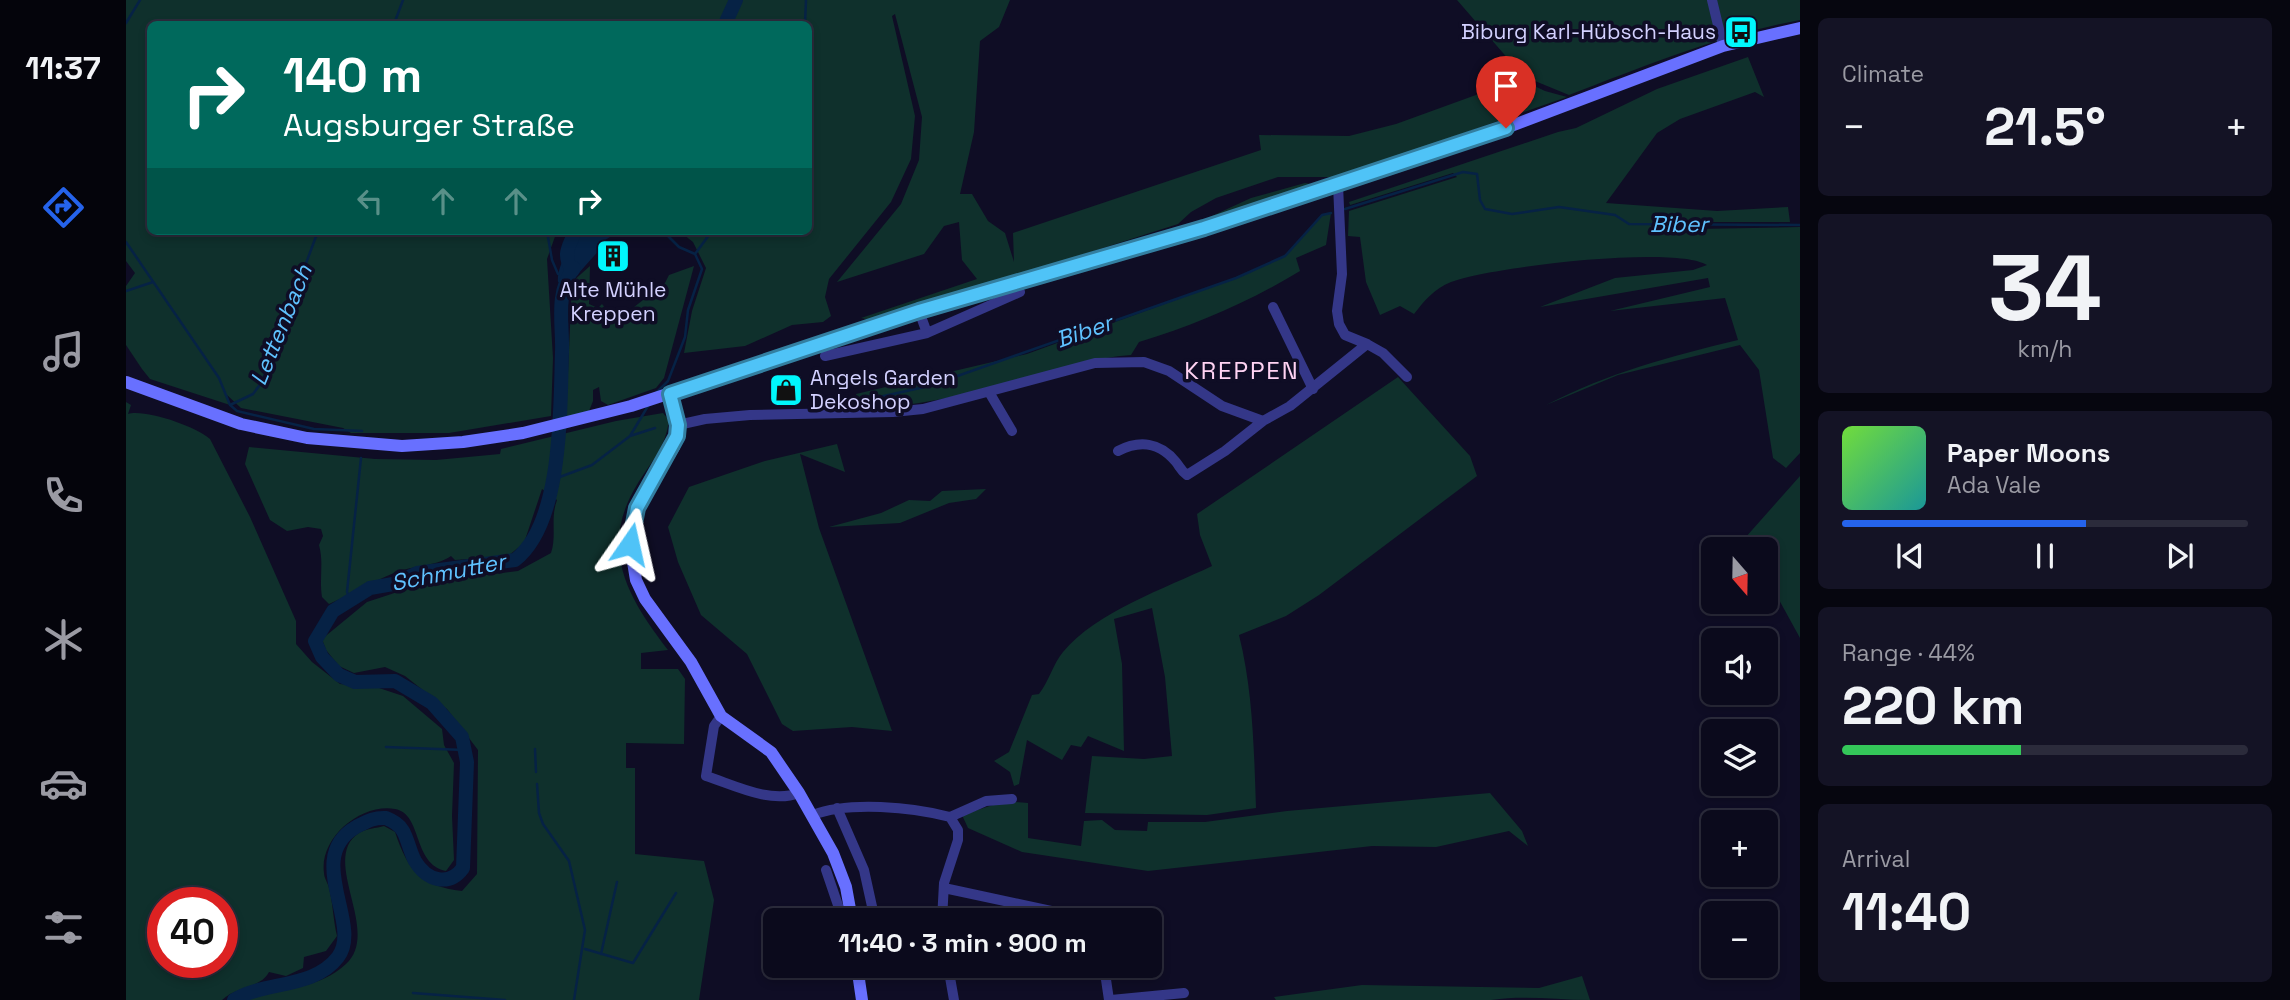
<!DOCTYPE html>
<html lang="en">
<head>
<meta charset="utf-8">
<style>
	body { margin:0; font-family:"Space Grotesk",sans-serif; background:#141325; color:#f1f3f6; height:100vh; display:flex; flex-direction:column; font-size:26px; white-space:nowrap }
	* { box-sizing:border-box; margin:0 }
	p { font-size:23px; color:#9a9aa3 }
	.icon { flex:none; width:38px; height:38px; fill:none; stroke:currentColor; stroke-width:2; stroke-linecap:round; stroke-linejoin:round }
	.map { position:relative; flex:1; overflow:hidden }
	.panel { display:flex; flex-direction:column; gap:18px; padding:18px; background:#06060f; width:490px }
	.panel>* { flex:none }
	.top-card { position:absolute; left:21px; top:21px; width:665px; height:214px; border-radius:10px; box-shadow:0 4px 10px #0003,0 0 0 2px #2b2b3b; background:#00695c; color:#fff; overflow:hidden }
	.needle { width:46px; rotate:160deg }
	.fabs { position:absolute; left:1575px; top:537px; display:grid; gap:14px }
	.fabs a { display:grid; place-items:center; width:77px; height:77px; border-radius:10px; background:#0b0a1c; box-shadow:0 4px 10px #0003,0 0 0 2px #2b2b3b; font-size:35px }
	.speed { position:absolute; left:21px; top:887px; display:flex; gap:14px; font-size:35px; font-weight:700; text-align:center }
	.speed>* { display:grid; place-content:center; width:91px; height:91px; border-radius:50%; background:#0b0a1c; box-shadow:0 4px 10px #0003,0 0 0 2px #2b2b3b; line-height:1 }
	.speed .limit { border:10px solid #d22; background:#fff; color:#111 }
	.pin { position:absolute; display:grid; place-items:center; width:60px; height:60px; color:#fff; margin:-72px -30px; border-radius:50% 50% 50% 0; rotate:-45deg; box-shadow:0 0 7px #0007 }
	.pin .icon { rotate:45deg }
	.me { position:absolute; width:77px; margin:-38px; rotate:11deg; stroke-linejoin:round; filter:drop-shadow(0 0 5px #0008) }
	.turn { display:flex; align-items:center; gap:24px; height:147px; padding:0 21px; font-size:32px }
	.turn .icon { width:91px; height:91px; stroke-width:2.5 }
	.turn b { display:block; font-size:49px; line-height:60px }
	.lanes { display:flex; align-items:center; height:66px; padding:0 21px; background:#0003; justify-content:center; gap:35px; direction:ltr }
	.lanes .off { opacity:.35 }
	.big { font-size:52px; font-weight:700; line-height:1.1 }
	.panel .card { flex:1; display:flex; flex-direction:column; justify-content:center; gap:10px; min-width:0; padding:0 24px; border-radius:10px; background:#141325 }
	.panel .dial { align-items:center; gap:0 }
	.dial b { font-size:91px; line-height:1 }
	.song { display:flex; align-items:center; gap:21px }
	.cover { width:84px; height:84px; border-radius:10px; background:linear-gradient(135deg,hsl(100 70% 55%),hsl(180 70% 35%)) }
	.played { height:7px; border-radius:4px; background:linear-gradient(90deg,#2563eb 60%,#2b2b3b 60%) }
	.keys { display:flex; justify-content:space-around; direction:ltr }
	.heat { display:flex; justify-content:space-between; align-items:center; font-size:38px; direction:ltr }
	.charge { height:10px; border-radius:5px; background:linear-gradient(90deg,#34c759 44%,#2b2b3b 0) }
	.trip { position:absolute; left:637px; top:908px; width:399px; height:70px; border-radius:10px; background:#0b0a1c; box-shadow:0 4px 10px #0003,0 0 0 2px #2b2b3b; font-weight:700; line-height:70px; text-align:center }
	main { display:flex; flex:1; min-height:0 }
	.tabs { display:flex; flex-direction:column; width:126px; justify-content:space-around; align-items:center; background:#04040b; color:#9a9aa3 }
	.tabs .icon { width:49px; height:49px }
	.tabs .current { color:#2563eb }
	.tabs b { font-size:32px; color:#f1f3f6 }
	.map>svg:first-child { display:block }
	.green { fill:#0f302c; fill-rule:evenodd }
	.water { fill:#062245 }
	.lines { fill:none; stroke-linecap:round; stroke-linejoin:round }
	.stream { stroke:#062245; stroke-width:2.5 }
	.river { stroke:#062245; stroke-width:14 }
	.street { stroke:#343788; stroke-width:10 }
	.secondary { stroke:#6870ff; stroke-width:12 }
	.route-casing { stroke:#337fa1; stroke-width:18 }
	.route { stroke:#4fc3f7; stroke-width:12 }
	.labels { text-anchor:middle; stroke-width:7; stroke-linejoin:round; paint-order:stroke }
	.poi-label { font-size:21px; fill:#d3d1ff; stroke:#0f0d25; text-anchor:end }
	.water-label { font-size:23px; font-style:italic; fill:#5fc2ff; stroke:#0f0d25 }
	.quarter-label { font-size:24px; letter-spacing:2px; fill:#ffd3f3; stroke:#0f0d25 }
</style>
</head>
<body>
<main>
<nav class="tabs">
<b>11:37</b>
<svg class="icon current" aria-label="directions" viewBox="0 0 24 24"><path d="M12 3l9 9-9 9-9-9zM9 14v-3h6M13 9l2 2-2 2"/></svg>
<svg class="icon" aria-label="music" viewBox="0 0 24 24"><path d="M9 18V5l10-2v13"/><circle cx="6" cy="18" r="3"/><circle cx="16" cy="16" r="3"/></svg>
<svg class="icon" aria-label="phone" viewBox="0 0 24 24"><path d="M5 4h4l2 5-3 2q2 4 5 5l2-3 5 2v4C11 20 4 13 5 4z"/></svg>
<svg class="icon" aria-label="climate" viewBox="0 0 24 24"><path d="M12 3v18M4 7l16 10M4 17L20 7"/></svg>
<svg class="icon" aria-label="car" viewBox="0 0 24 24"><path d="M5 17H2v-5l4-1 3-4h7l3 4 3 1v5h-3M9 17h6M6 11h13"/><circle cx="7" cy="17" r="2"/><circle cx="17" cy="17" r="2"/></svg>
<svg class="icon" aria-label="filters" viewBox="0 0 24 24"><path d="M4 7h16M4 17h16"/><circle cx="9" cy="7" r="2"/><circle cx="15" cy="17" r="2"/></svg>
</nav>
<div class="map">
<svg width="1674" height="1000" viewBox="0 0 1674 1000">
	<rect width="100%" height="100%" fill="#0f0d25"/>
	<path class="green" d="M0,0H884L873,27L854,41L848,132L834,194H846L862,221L879,233L888,262L887,233L1135,150L1133,135L1223,136L1270,124L1394,79L1419,91L1441,97L1212,177H1152L1090,198L1065,212L1052,224L749,321L735,318L851,279L836,260L833,222L818,226L798,254L711,282L775,204L793,160L796,117L769,14L766,16L789,116L785,159L765,202L703,279L699,297L705,316L697,322L666,325L619,346L558,353L566,311L580,268L567,242L553,231H682V24H24V231H431L421,259L427,358L425,416L323,433H225L217,428L115,408L101,395L104,405L24,379L16,369L0,345V286L9,273L0,261Z
		M1331,0H1674V20C1594,35 1519,66 1443,95L1397,76Z
		M1622,57L1638,97L1629,92L1554,119L1531,133L1480,203L1591,211L1662,207L1664,222H1537L1571,229L1674,227V453L1660,468L1647,458L1633,370L1614,345L1492,375L1420,405C1482,373 1545,356 1612,340L1599,298L1484,311L1584,287L1582,278L1414,307L1489,278L1567,270L1581,265C1548,245 1364,267 1325,282C1308,289 1299,300 1288,314L1274,306L1254,315L1240,282L1234,237L1222,236L1223,211L1331,177L1327,173L1224,205L1223,202L1432,132L1450,128L1531,89Z
		M1179,183L1191,185L1062,227L1125,198Z
		M1205,213L1200,245L1170,258L1174,271C1123,302 1070,325 1013,342L1005,355C969,357 939,369 904,378C848,393 791,407 733,409L730,394L901,354L1110,278L1159,256L1196,215Z
		M464,266L463,304L472,308L476,304L490,321L539,283L543,275L568,266L538,378L530,388L482,405L475,401L473,387L467,390V401L463,411L440,417L446,282Z
		M1272,377L1344,456L1351,476L1193,595L1160,616L1113,635C1127,691 1128,750 1130,808L1081,815L959,813L966,756L1018,759L1046,756L1039,677L1026,608L988,619L996,664L998,751L962,736L955,747L945,745L936,760L901,740L893,784L888,786L884,772L868,761L883,752L906,695L913,694C923,681 927,664 937,652C970,612 1040,588 1086,566L1074,535L1071,514Z
		M0,402L5,405L2,414C19,409 69,426 84,439L124,517L170,621V644L186,662L214,684L253,688L277,696L316,729L318,745L328,763L326,816L328,860L320,871C286,864 297,814 269,809C235,803 193,838 198,873C198,878 202,883 203,888C207,903 207,920 211,936L200,951L178,957L177,968L160,976L143,972C134,989 110,986 96,1000H0ZM37,903H96V962H37Z
		M537,413L543,420C540,446 526,461 512,483C472,547 501,597 542,650L515,653V669H552L559,679L558,744L500,743V768H509V854L578,861L588,900L573,1000H121C156,987 192,990 220,964C256,931 193,859 233,833C239,829 251,828 258,826L269,832C282,871 295,886 336,891L351,874L352,750L321,709L279,676L259,667L228,673L213,666L200,650L196,639L241,602L302,582L392,571L425,553C431,535 424,519 431,500L416,489L398,543L382,556L329,560L325,556C309,567 287,565 268,573C246,582 225,594 203,604L196,597C193,578 198,563 193,545L197,536L195,529L182,527L161,531L144,520L119,464L123,447L249,459L310,460L374,454L375,449L490,421Z
		M711,444L719,472L674,454L693,528L766,731L726,727L667,731L656,724L621,654L575,615L552,562L542,527L563,487L639,461Z
		M1674,476V638L1640,576V550L1625,549L1619,538Z
		M860,489L850,499L823,503L774,523L703,527L755,513L783,500L804,501L816,491Z
		M1364,793L1396,831L1402,846L1383,831L1310,847L1246,846L1022,871L896,852L842,828L836,815L879,801L902,803V838L955,846L958,821L976,820L989,830L1021,831L1022,822H1079L1161,811Z
		M1456,976L1464,1000C1430,1000 1399,995 1365,1000H1150L1148,997L1236,985L1413,988Z"/>
	<path class="water" d="M478,231H494L474,243L476,247L443,284L432,282C430,266 447,238 463,231L472,237Z"/>
	<g class="lines">
		<path class="stream" d="M0,23L14,0
			M268,24L277,0
			M679,24L680,0
			M1219,209L1337,172L1351,174L1354,200L1359,209L1386,214L1433,207L1489,215L1503,224L1674,225
			M421,231L426,260L432,274
			M537,231L553,247L569,254
			M0,242L93,378L104,405L111,411L188,429L236,431
			M0,291L27,282
			M529,394L542,381L559,337L562,310L576,269L569,254L586,231
			M104,405L127,394L136,382L192,231
			M699,409L803,386L1110,278L1159,256L1196,215L1205,213
			M504,436L522,406
			M431,478L466,465L504,436L529,428
			M224,599L221,592L235,458
			M260,747L338,750
			M409,749L410,772
			M411,784L413,813L417,824L443,861L459,930L448,1000
			M459,949L507,963L550,893
			M475,954L491,882
			M287,993L379,1000"/>
		<path class="river" d="M599,24L610,0
			M448,268L446,271C436,252 443,248 449,231
			M108,1000C138,981 188,989 212,957C237,924 177,858 230,827C240,822 248,817 260,818C267,821 273,824 277,831C282,840 284,852 289,861C301,881 323,887 337,868L341,762L336,737L306,703L269,681L229,682L213,675L196,657L189,641L207,611L244,588L267,584L291,573L389,560C437,523 434,409 436,352C437,324 429,294 447,269"/>
		<path class="street" d="M1586,0L1597,46
			M1147,307L1187,389
			M793,311L801,333
			M1241,344L1257,353L1281,377
			M699,356L801,333L894,292
			M863,392L886,431
			M552,425L579,419L624,415L767,412L797,409L969,363L1018,362L1043,371L1096,406L1137,421L1164,406L1241,344L1219,335L1213,324L1211,311L1216,274L1212,185
			M992,451C1013,440 1034,442 1050,462C1054,467 1055,471 1061,475L1099,451L1137,421
			M595,716L588,726L580,776C608,785 644,804 673,793
			M711,808L738,870L749,920
			M687,815C723,801 786,807 824,817L832,830V840L818,883L816,920
			M824,817L860,801L886,799
			M700,870L717,920
			M818,888L967,920
			M822,966L828,1000
			M978,966L983,1000
			M732,976L756,973L758,966
			M985,1000L1058,993"/>
		<path class="secondary" d="M0,382L115,424L181,438L276,446L337,442L397,433L505,406L793,311L1078,228L1356,137L1597,46L1674,28
			M544,394L553,430L548,447L511,508L504,544L510,580L519,599L565,662L595,716L645,752L673,793L707,853L720,887L726,920
			M731,966L736,1000"/>
	</g>
	<g class="lines">
		<g class="route-casing">
			<path id="route" d="M504,544L511,508L551,436L552,425L544,394L793,311L1078,228L1380,128"/>
		</g>
		<use href="#route" class="route"/>
	</g>
	<defs>
		<g id="bus-square" transform="scale(1.75)"><rect x="-9" y="-9" width="18" height="18" rx="4" fill="#00f7fc" stroke="#0f0d25"/><path d="M-5-6H5V4H4V6H2V4H-2V6H-4V4H-5ZM-3.5-4V0h7V-4ZM-3.5 1.2v1.5H-2V1.2ZM2 1.2v1.5H3.5V1.2Z" fill="#111"/></g>
		<g id="building-square" transform="scale(1.75)"><rect x="-9" y="-9" width="18" height="18" rx="4" fill="#00f7fc" stroke="#0f0d25"/><path d="M-4-6H4V6H1V3H-1V6H-4ZM-2.5-4.3h1.7v1.8h-1.7ZM.8-4.3h1.7v1.8H.8ZM-2.5-1h1.7V.8h-1.7ZM.8-1h1.7V.8H.8Z" fill="#111"/></g>
		<g id="shop-square" transform="scale(1.75)"><rect x="-9" y="-9" width="18" height="18" rx="4" fill="#00f7fc" stroke="#0f0d25"/><path d="M-5-2.5h2.3a2.7 3.5 0 0 1 5.4 0H5L5.5 6h-11ZM-1.5-2.5h3a1.5 2.3 0 0 0-3 0Z" fill="#111"/></g>
	</defs>
	<g fill-rule="evenodd">
		<use href="#bus-square" x="1615" y="32"/>
		<use href="#building-square" x="487" y="256"/>
		<use href="#shop-square" x="660" y="390"/>
	</g>
	<g class="labels">
		<g class="poi-label">
			<text x="1590" y="39">Biburg Karl-Hübsch-Haus</text>
			<text x="487" y="297" text-anchor="middle">Alte Mühle<tspan x="487" dy="24">Kreppen</tspan></text>
			<text x="684" y="385" text-anchor="start">Angels Garden<tspan x="684" dy="24">Dekoshop</tspan></text>
		</g>
		<g class="water-label">
			<text x="1553" y="232">Biber</text>
			<text transform="translate(155 325) rotate(-68)" y="8">Lettenbach</text>
			<text transform="translate(958 331) rotate(-19)" y="8">Biber</text>
			<text transform="translate(322 572) rotate(-11)" y="8">Schmutter</text>
		</g>
		<g class="quarter-label">
			<text x="1116" y="379">KREPPEN</text>
		</g>
	</g>
</svg>
<div class="fabs">
<a><svg class="needle" viewBox="-14 -14 28 28"><path d="M0-13l5 13h-10z" fill="#e53935"/><path d="M0 13l5-13h-10z" fill="#9a9aa3"/></svg></a>
<a><svg class="icon" aria-label="sound" viewBox="0 0 24 24"><path d="M4 9h4l5-4v14l-5-4H4zM17 9q2 3 0 6"/></svg></a>
<a><svg class="icon" aria-label="layers" viewBox="0 0 24 24"><path d="M12 4l9 5-9 5-9-5zM3 14l9 5 9-5"/></svg></a>
<a>+</a>
<a>−</a>
</div>
<div class="speed"><div class="limit">40</div></div>
<div class="pin" style="left:1380px;top:128px;background:#d93025"><svg class="icon" aria-label="arrive" viewBox="0 0 24 24"><path d="M6 21V4h12l-3 4 3 4H6"/></svg></div>
<svg class="me" style="left:504px;top:544px" viewBox="-20 -20 40 40"><path d="M0-17L14 15 0 8-14 15z" fill="#4fc3f7" stroke="#fff" stroke-width="4"/></svg>
<div class="trip">11:40 · 3 min · 900 m</div>
<div class="top-card">
<div class="turn"><svg class="icon" aria-label="right" viewBox="0 0 24 24"><path d="M7 20v-9h11M14 6l5 5-5 5"/></svg><div><b>140 m</b>Augsburger Straße</div></div>
<div class="lanes"><svg class="icon off" aria-label="left" viewBox="0 0 24 24"><path d="M17 20v-9H6M10 6l-5 5 5 5"/></svg><svg class="icon off" aria-label="ahead" viewBox="0 0 24 24"><path d="M12 20V5M6 11l6-6 6 6"/></svg><svg class="icon off" aria-label="ahead" viewBox="0 0 24 24"><path d="M12 20V5M6 11l6-6 6 6"/></svg><svg class="icon" aria-label="right" viewBox="0 0 24 24"><path d="M7 20v-9h11M14 6l5 5-5 5"/></svg></div>
</div>
</div>
<section class="panel">
<div class="card"><p>Climate</p>
<div class="heat"><a>−</a><b class="big">21.5°</b><a>+</a></div>
</div>
<div class="card dial"><b>34</b><p>km/h</p></div>
<div class="card">
<div class="song"><i class="cover"></i><div><b>Paper Moons</b><p>Ada Vale</p></div></div>
<div class="played"></div>
<div class="keys"><svg class="icon" aria-label="previous" viewBox="0 0 24 24"><path d="M18 5L8 12l10 7zM5 5v14"/></svg><svg class="icon" aria-label="pause" viewBox="0 0 24 24"><path d="M8 5v14M16 5v14"/></svg><svg class="icon" aria-label="next" viewBox="0 0 24 24"><path d="M6 5l10 7-10 7zM19 5v14"/></svg></div>
</div>
<div class="card"><p>Range · 44%</p><b class="big">220 km</b><div class="charge"></div></div>
<div class="card"><p>Arrival</p><b class="big">11:40</b></div>
</section>
</main>
</body>
</html>
